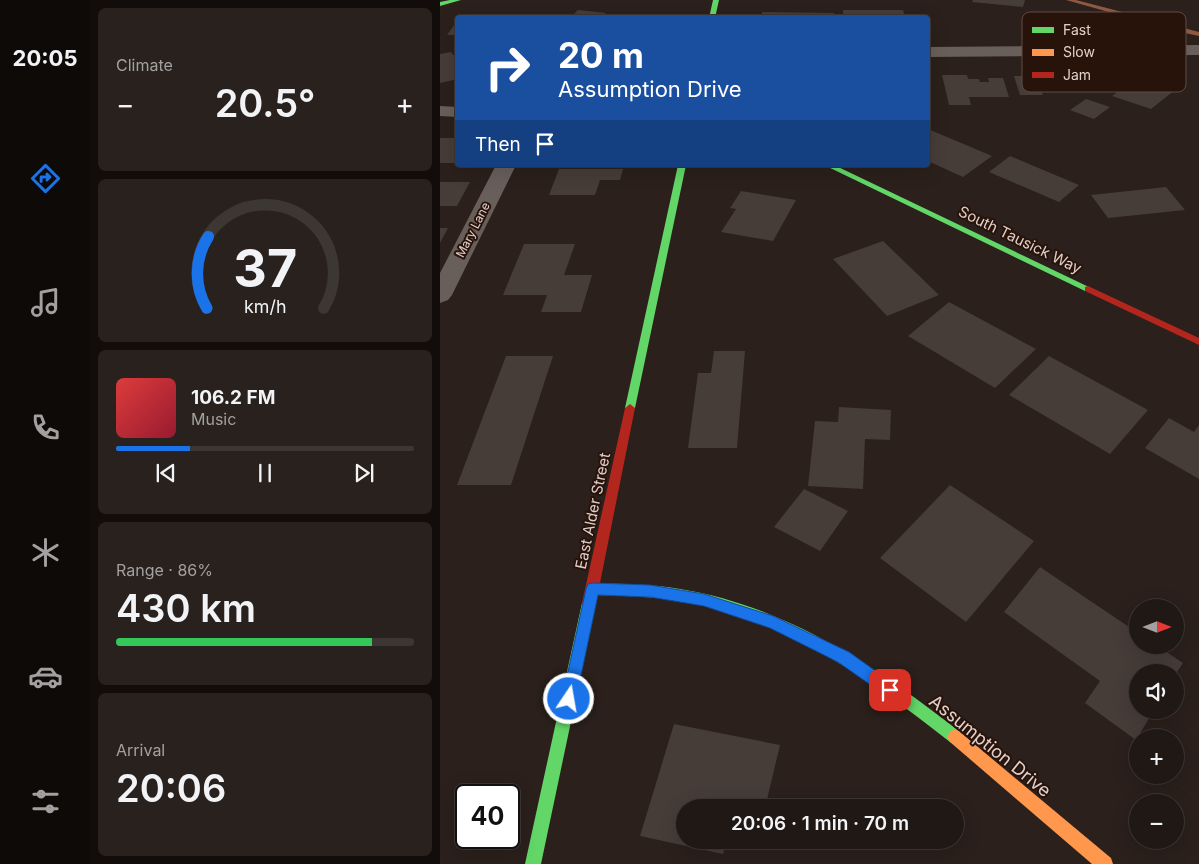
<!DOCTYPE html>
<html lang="en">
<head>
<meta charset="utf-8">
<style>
	body { margin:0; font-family:Inter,sans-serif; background:#28211d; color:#f1f3f6; height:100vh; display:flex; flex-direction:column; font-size:19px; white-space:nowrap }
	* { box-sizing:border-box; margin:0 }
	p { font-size:16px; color:#a2a0a0 }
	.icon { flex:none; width:28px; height:28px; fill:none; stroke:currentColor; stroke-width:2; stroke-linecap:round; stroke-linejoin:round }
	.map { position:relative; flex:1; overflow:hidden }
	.side { display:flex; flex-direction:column; gap:8px; padding:8px; background:#120d0b; width:350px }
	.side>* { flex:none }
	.top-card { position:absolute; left:15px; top:15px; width:475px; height:152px; border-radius:5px; box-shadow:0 5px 20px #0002,0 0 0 1px #3d3734; background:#1a4fa0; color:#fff; overflow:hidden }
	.needle { width:32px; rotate:90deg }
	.buttons { position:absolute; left:689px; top:599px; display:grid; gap:10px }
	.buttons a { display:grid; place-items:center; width:55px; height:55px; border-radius:50%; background:#201814; box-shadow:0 5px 20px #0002,0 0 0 1px #3d3734; font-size:25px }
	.speed { position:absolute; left:15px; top:784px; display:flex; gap:10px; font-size:25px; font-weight:700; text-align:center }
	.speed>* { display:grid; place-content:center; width:65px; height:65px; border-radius:50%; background:#201814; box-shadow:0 5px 20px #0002,0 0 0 1px #3d3734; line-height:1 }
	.speed .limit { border:2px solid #111; border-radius:8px; background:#fff; color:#111 }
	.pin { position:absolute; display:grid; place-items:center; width:42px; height:42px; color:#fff; margin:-21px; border-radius:10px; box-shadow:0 2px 8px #0006 }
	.me { position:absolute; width:55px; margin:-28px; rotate:12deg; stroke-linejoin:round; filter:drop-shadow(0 0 4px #0008) }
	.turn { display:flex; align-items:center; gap:18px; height:105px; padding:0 20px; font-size:22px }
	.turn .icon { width:65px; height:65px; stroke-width:2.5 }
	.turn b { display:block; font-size:35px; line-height:42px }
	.then { display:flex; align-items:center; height:48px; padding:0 20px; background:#0003; gap:10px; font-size:19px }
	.big { font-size:38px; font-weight:600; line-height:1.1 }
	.side .card { flex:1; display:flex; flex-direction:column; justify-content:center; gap:8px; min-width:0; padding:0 18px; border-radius:8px; background:#28211d }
	.side .dial { align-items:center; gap:0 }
	.dial svg { height:130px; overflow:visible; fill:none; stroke:#3d3734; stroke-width:7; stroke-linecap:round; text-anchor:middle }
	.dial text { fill:#f1f3f6; stroke:none }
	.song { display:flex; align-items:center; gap:15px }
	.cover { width:60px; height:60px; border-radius:8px; background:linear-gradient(135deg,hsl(0 70% 55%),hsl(350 70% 35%)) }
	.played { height:5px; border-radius:2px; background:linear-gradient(90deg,#1a73e8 25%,#3d3734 25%) }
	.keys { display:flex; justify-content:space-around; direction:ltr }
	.heat { display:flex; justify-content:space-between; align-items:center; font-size:28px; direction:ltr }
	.charge { height:8px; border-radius:4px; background:linear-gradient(90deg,#34c759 86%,#3d3734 0) }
	.trip { position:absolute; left:236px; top:799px; width:288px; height:50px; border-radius:25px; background:#201814; box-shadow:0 5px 20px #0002,0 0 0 1px #3d3734; font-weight:600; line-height:50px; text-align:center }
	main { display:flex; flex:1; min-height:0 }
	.menu { display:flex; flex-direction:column; width:90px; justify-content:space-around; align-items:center; background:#0d0a08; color:#a2a0a0 }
	.menu .icon { width:35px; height:35px }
	.menu .on { color:#1a73e8 }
	.menu b { font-size:22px; color:#f1f3f6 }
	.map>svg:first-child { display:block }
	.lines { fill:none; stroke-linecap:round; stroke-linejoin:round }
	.stream { fill:#8f5840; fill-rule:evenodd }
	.building { fill:#463c38 }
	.street { fill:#685f5b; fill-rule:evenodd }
	.fast { fill:#63d668; fill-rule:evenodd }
	.slow { fill:#ff974d; fill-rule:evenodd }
	.jam { fill:#b3261e; fill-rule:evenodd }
	.route { fill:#1a73e8; stroke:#114b97 }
	.labels { text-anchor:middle; stroke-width:4; stroke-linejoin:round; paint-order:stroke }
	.far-street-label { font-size:12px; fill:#e0d0ca; stroke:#28130b }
	.street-label { font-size:15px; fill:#e0d0ca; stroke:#28130b }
	.near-street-label { font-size:18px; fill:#e0d0ca; stroke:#28130b }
	.key { fill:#28130b; stroke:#5f4c44; stroke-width:1 }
	.key-label { font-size:14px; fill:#e0d0ca }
</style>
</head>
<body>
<main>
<nav class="menu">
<b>20:05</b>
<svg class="icon on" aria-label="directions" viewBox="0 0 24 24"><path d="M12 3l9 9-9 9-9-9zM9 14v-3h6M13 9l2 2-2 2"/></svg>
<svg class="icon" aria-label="music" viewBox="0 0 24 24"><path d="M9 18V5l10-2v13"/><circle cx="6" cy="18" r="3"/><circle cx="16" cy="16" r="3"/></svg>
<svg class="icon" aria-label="phone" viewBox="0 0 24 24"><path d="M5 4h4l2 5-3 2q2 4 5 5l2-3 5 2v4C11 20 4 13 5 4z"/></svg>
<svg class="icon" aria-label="climate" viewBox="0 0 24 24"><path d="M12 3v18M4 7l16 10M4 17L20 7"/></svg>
<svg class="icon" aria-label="car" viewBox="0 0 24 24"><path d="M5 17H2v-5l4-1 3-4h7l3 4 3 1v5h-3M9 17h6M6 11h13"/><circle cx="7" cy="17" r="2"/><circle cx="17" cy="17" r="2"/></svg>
<svg class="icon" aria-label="filters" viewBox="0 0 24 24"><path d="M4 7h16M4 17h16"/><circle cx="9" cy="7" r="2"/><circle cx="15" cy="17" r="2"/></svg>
</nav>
<section class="side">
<div class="card"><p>Climate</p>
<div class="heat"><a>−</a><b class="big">20.5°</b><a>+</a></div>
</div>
<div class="card dial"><svg viewBox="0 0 100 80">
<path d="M14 69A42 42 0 1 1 86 69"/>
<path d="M14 69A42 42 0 0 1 15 25" stroke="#1a73e8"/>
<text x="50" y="56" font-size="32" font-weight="700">37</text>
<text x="50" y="72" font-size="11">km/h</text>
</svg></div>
<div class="card">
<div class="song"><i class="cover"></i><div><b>106.2 FM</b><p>Music</p></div></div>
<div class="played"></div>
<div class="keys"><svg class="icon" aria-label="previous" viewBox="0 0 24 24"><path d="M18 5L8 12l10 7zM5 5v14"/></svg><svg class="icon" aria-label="pause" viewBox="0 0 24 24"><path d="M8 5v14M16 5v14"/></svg><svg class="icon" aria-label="next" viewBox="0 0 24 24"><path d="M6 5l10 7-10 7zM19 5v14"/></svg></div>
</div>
<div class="card"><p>Range · 86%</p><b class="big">430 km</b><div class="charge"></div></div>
<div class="card"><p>Arrival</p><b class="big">20:06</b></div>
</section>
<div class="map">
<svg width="759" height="864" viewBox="0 0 759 864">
	<rect width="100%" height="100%" fill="#2b201b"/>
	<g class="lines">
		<path class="stream" d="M626,0H636L759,32V36L740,32Z"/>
	</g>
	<path class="building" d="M533,0H585L583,7L532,2Z
		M138,10L166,13L162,18H130Z
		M403,10H463L465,18H403Z
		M322,12L394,13L395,18H322Z
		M18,20V35H7Z
		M11,52L18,61V79L0,83V54Z
		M593,71L639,74L647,90H601L603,95H580L574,76H594Z
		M702,73L740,86L711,109L672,96Z
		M502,75H527L528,79H539L540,82H549L548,78H563L569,97H529L531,105H509Z
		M646,99L670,107L654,119L630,110Z
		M488,129L552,156L523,177L488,161Z
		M0,138H18L17,163H0Z
		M570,156L639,185L619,202L549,172Z
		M119,169H183L180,180H160L155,195H109Z
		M0,182H30L17,206H0Z
		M726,187L745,210L668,218L651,195Z
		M301,191L356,200L333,241L281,232L296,209L290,208Z
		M0,228H8L0,243Z
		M443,241L499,295L447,316L393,259Z
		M84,244H135L124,275H152L141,312H101L107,295H63Z
		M509,302L596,349L555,388L468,336Z
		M274,351H305L297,448H248L258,373H271Z
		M66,356H113L71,485H17Z
		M609,356L708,410L670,454L569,395Z
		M399,407L451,410L450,440L425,439L423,489L368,486L375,421L398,422Z
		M729,418L754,432L759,425V479L705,448Z
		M510,485L594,541L526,622L440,558Z
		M364,489L408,511L380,551L334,527Z
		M600,567L698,633V645H716L743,663L735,675V672H698V710H714L696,740L645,703L660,681L564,612Z
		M234,724L340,745L325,808H245V840H287L283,854L200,836Z"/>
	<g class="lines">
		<path class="street" d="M759,45V55L488,57V47Z
			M0,106L18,107V117L0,116Z
			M56,165H76L12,295L8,300L0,303V273Z"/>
		<path class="fast" d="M10,0H21L0,6V2Z
			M273,0H279L275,18H269Z
			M238,165H246L195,408L190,412L185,408Z
			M384,165H394L653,289L651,291H645Z
			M153,583C182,584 211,584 240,589C346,606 437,667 520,732L523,737L520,742L515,745L510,742C430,679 343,618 240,601C211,596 182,596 153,595L148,593L146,589L148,585Z
			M149,597L154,599L156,603L101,864H85L142,603L144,599Z"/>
		<path class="slow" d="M515,729L520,732L671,858L673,864H652L510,742L507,737L510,732Z"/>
		<path class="jam" d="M648,286L759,338V345L645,291V287Z
			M190,404L195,408L156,603L154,607L149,609L144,607L142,603L185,408Z"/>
	</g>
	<path class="route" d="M153,583L210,585L264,594L333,616L409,652L455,685L458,690L455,695L450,697L445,695L398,662L330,628L264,606L210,597L158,595L136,699L134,704L129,706L124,704L122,699L146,589L148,584Z"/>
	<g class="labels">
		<g class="far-street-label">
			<text transform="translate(33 230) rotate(-63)" y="4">Mary Lane</text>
		</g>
		<g class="street-label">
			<text transform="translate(580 240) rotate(26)" y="5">South Tausick Way</text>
			<text transform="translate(153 511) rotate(-78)" y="5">East Alder Street</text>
		</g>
		<g class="near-street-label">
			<text transform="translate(550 746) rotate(39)" y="6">Assumption Drive</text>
		</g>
	</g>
	<rect x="582" y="12" width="164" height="80" rx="8" class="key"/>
	<rect x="592" y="27" width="22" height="6" fill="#63d668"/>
	<rect x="592" y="49" width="22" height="7" fill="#ff974d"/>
	<rect x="592" y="72" width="22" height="6" fill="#b3261e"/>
	<g class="key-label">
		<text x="623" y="35">Fast</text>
		<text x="623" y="57">Slow</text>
		<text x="623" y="80">Jam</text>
	</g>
</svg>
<div class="buttons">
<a><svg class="needle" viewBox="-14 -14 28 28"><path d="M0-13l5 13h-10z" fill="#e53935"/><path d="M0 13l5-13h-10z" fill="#a2a0a0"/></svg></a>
<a><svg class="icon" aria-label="sound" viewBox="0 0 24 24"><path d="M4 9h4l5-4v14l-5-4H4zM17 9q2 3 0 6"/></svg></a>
<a>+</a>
<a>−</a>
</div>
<div class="speed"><div class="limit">40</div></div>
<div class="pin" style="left:450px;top:690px;background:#d93025"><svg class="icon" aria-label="arrive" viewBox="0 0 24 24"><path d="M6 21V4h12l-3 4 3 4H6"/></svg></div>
<svg class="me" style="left:129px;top:699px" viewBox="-20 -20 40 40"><circle r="17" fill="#1a73e8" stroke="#fff" stroke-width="3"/><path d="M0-11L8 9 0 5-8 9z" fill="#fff"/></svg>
<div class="trip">20:06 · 1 min · 70 m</div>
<div class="top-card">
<div class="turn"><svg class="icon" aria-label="right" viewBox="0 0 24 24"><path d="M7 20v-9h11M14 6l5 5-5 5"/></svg><div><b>20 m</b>Assumption Drive</div></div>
<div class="then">Then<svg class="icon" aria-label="arrive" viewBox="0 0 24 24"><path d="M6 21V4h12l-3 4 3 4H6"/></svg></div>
</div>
</div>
</main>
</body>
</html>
